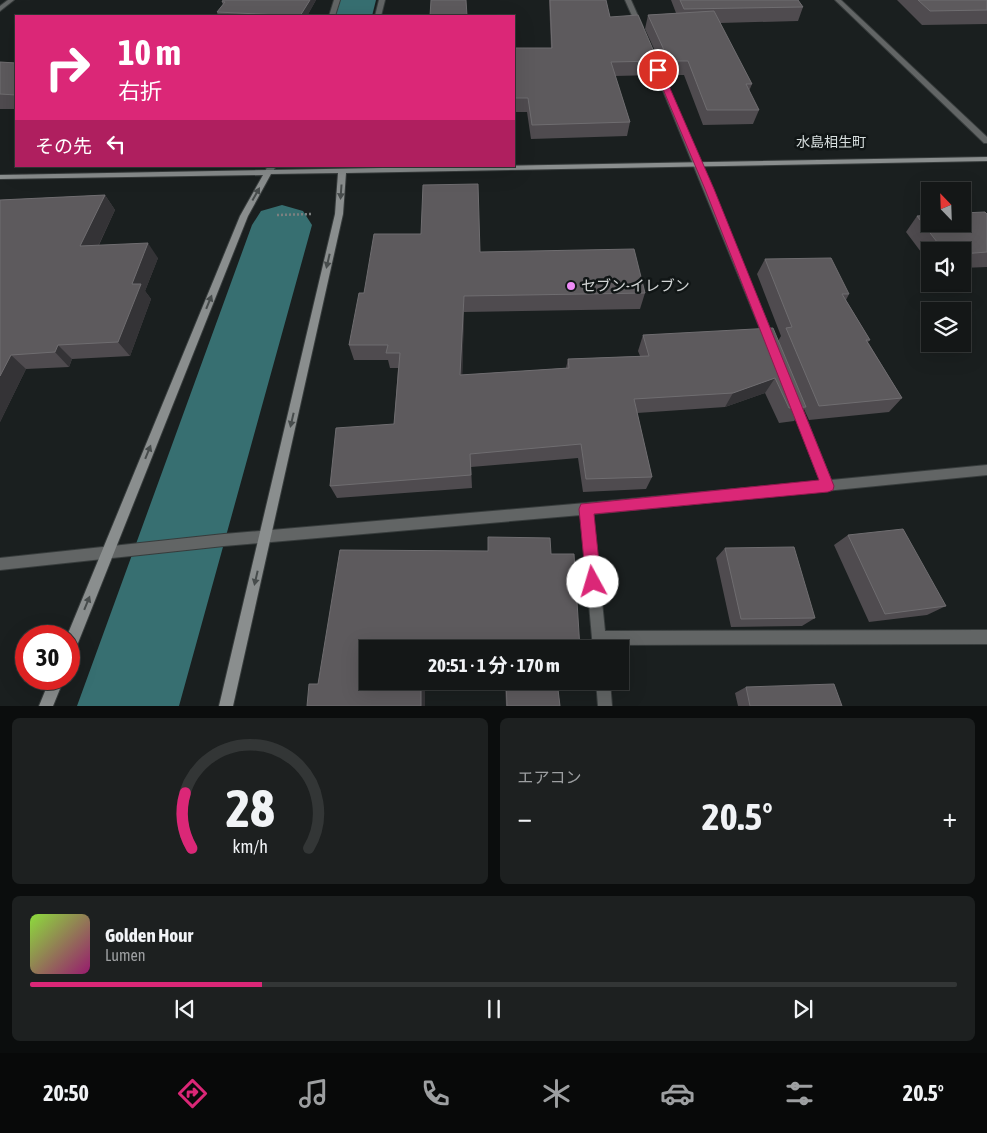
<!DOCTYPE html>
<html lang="ja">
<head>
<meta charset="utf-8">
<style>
	body { margin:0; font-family:"Asap Condensed","Noto Sans JP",sans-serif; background:#1d2020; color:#f1f3f6; height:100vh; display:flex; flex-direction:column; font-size:19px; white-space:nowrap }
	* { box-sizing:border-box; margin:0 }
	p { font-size:16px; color:#9d9fa1 }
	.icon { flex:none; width:28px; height:28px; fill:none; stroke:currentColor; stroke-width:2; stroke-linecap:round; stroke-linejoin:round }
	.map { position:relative; height:706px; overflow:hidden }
	.side { display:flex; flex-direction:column; gap:12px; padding:12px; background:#0b0d0d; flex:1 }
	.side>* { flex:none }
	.guide { position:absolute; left:15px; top:15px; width:500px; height:152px; border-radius:0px; box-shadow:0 5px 20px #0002,0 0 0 1px #333636; background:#db2777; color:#fff; overflow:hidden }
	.needle { width:32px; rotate:337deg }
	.fabs { position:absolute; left:921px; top:182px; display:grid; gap:10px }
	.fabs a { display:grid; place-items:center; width:50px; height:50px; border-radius:0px; background:#141717; box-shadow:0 5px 20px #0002,0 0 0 1px #333636; font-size:25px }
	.speed { position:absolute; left:15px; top:625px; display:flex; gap:10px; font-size:25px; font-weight:700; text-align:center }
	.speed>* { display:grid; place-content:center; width:65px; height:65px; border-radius:50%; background:#141717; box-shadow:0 5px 20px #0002,0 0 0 1px #333636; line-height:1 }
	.speed .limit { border:8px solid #d22; background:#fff; color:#111 }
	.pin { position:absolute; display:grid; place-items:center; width:42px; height:42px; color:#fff; margin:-21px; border:2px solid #fff; border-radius:50%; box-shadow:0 1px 5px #0007 }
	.me { position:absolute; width:55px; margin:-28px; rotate:354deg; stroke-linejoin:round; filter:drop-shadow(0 0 4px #0008) }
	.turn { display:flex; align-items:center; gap:18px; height:105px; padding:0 20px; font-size:22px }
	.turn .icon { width:65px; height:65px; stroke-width:2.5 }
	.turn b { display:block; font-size:35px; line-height:42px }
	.then { display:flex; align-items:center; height:48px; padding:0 20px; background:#0003; gap:10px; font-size:19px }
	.big { font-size:38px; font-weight:700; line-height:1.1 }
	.side .tile { flex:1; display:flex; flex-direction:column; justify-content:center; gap:8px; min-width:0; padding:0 18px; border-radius:8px; background:#1d2020 }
	.side .dial { align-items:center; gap:0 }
	.dial svg { height:130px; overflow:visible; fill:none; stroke:#333636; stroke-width:7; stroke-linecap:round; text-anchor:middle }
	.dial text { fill:#f1f3f6; stroke:none }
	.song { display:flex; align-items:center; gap:15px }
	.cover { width:60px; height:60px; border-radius:8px; background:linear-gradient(135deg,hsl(90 70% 55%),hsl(320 70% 35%)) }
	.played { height:5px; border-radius:2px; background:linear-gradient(90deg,#db2777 25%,#333636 25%) }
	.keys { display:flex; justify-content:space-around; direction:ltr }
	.heat { display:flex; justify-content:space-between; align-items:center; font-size:28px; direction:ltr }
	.side .tiles { flex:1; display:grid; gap:12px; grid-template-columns:1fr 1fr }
	.tile:last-child { grid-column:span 2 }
	.trip { position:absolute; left:359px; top:640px; width:270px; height:50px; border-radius:0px; background:#141717; box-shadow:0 5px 20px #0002,0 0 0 1px #333636; font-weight:700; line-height:50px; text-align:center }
	.tab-bar { display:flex; height:80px; justify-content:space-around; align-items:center; background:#080909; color:#9d9fa1 }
	.tab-bar .icon { width:35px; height:35px }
	.tab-bar .active { color:#db2777 }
	.tab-bar b { font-size:22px; color:#f1f3f6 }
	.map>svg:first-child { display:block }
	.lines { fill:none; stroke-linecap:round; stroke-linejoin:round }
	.stream { fill:#376f71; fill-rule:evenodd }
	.river { fill:#376f71; fill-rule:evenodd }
	.street-casing { stroke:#373c3c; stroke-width:2 }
	.secondary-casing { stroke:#373c3c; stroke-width:2 }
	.path { stroke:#7c8080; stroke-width:2.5; stroke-dasharray:2 2; stroke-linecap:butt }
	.street { fill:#626565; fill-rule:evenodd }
	.secondary { fill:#8a8e8e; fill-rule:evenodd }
	.wall { fill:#4f4b4f }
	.shaded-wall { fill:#343336 }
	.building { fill:#5d5a5d; stroke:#6f6d70 }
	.oneway { fill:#474c4c }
	.route { fill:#db2777; stroke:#8e194d }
	.poi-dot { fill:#ef8bf7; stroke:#111616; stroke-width:2 }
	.labels { text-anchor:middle; stroke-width:5; stroke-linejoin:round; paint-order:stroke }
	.far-neighbourhood-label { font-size:14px; fill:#d7dede; stroke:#111616 }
	.poi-label { font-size:15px; fill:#d2d5d5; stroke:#111616; text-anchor:start }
</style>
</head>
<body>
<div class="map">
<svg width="987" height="706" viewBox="0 0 987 706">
	<rect width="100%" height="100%" fill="#1a1f1f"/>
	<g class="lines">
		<path class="stream" d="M366,0H372L367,16H361Z
			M304,222L309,225L166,706H150L299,225Z"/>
		<path class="river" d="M336,0H376L372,16H330Z
			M282,205L303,211L312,225L179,706H77L252,225L261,211Z"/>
		<g class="street-casing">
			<path id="street" d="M8,0H14L0,11V6Z
				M334,0H340L335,16H329Z
				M379,0H385L381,16H375Z
				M625,0H631L643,27L642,28L637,27Z
				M835,0H841L987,137V143H984Z
				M649,53L654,54L775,341L773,344H767L765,341L648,54Z
				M268,166H276L272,173H269L265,171Z
				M795,398L799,400L800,403L831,480L987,465V475L593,514L605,631L987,630V644L606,645L607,649H593L581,515L224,546L0,570V558L224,534L586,503L820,481L790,403L791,400Z
				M596,681H610L612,706H598Z"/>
		</g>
		<g class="secondary-casing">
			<path id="secondary" d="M987,157V161L346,173L343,214L233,706H219L335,214L338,173L271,174L248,216L76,648L74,653L69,655V636H67L240,216L263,175L0,179V175Z
				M50,679H64L53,706H39Z"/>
		</g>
		<path class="path" d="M277,215L313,214"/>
		<use href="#street" class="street"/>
		<use href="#secondary" class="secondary"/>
	</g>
	<path class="wall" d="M223,0H316L307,16H218L217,12L223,5L222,2Z
		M549,0H606L610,17L658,61L655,75L615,76L630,122L627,136L531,139L527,112H514V48H551Z
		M671,0H798L803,7L798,21L720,23L752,84L749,91L759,110L753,124L703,125L684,75H666L645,29L648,15L676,13Z
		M897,0H987V24L922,25Z
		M0,62L16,63V109H0Z
		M105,195L115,210L99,245L158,258L145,291L151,299L130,356L72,359L69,367L26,369L0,422V200Z
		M987,214V267L962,268V251H930V264L906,232L917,216Z
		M480,252L645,293L640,309L464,312L462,375L566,368L568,359L640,356L638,351L643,335L778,341L781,336L757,274L765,259L849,294L846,300L870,340L868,342L902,398L889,412L809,420L804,409L794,421L779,423L765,393L725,407L637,413L652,477L646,489L583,492L578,458L471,467L472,488L337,498L330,486L394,424L398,368H390L388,360H354L349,345L364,293Z
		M848,535L946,606L927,615L869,622L834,545Z
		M725,548L815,618L802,626L731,627L716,558Z
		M505,681H557L560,706H506Z
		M746,687L842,706H738L735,693Z"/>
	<path class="shaded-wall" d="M310,0H316L307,16H300Z
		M105,195L115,210L91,261L80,246Z
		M148,243L158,258L145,291L151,299L130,356L118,342L132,284Z
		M464,296V312L462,390L460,375Z
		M58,345L72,359L69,367L55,352Z
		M11,355L26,369L0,422V376Z
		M775,378L765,393L725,407L733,393Z
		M421,681H425V706H421Z"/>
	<path class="building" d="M223,0H310L300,16L217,12L225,2H222Z
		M431,0H466L467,16H430Z
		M550,0H606L610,17L638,15L658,61L611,62L630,122L532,125L528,98H514V48H552Z
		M680,0H798L803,7L684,9Z
		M918,0H987V10L930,11Z
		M714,11L752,84H746L759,110H707L688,61H669L648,15Z
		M0,62L16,63V95L0,94Z
		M478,184L480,252L634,249L645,293L464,296L460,375L569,368L568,359L649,356L643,335L773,328L806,407L789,408L775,378L733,393L634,399L652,477L586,479L581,444L470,454L471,475L330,486L336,428L394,424L400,353H386L388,345H349L359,293H364L374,234H421L423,185Z
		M105,195L80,246L148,243L132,284H141L118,342L58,345L55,352L11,355L0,376V200Z
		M985,212L987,214V252L962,254V251H944L917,216L930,215V224H962V213Z
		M831,258L849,294H842L870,340H866L902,398L819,406L786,328L792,327L765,259Z
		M903,529L946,606L885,614L848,535Z
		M488,537L550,538L551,554H574L580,649H368V681H421V706H307L309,684H318L340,550L488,551Z
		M794,547L815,618L741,619L725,548Z
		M506,681H557L560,706H507Z
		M834,684L842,706H750L746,687Z"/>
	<defs><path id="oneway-solid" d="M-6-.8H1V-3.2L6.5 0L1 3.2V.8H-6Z" transform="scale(1.25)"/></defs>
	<g class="oneway">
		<use href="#oneway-solid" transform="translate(341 192) rotate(94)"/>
		<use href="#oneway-solid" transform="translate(256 194) rotate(-61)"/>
		<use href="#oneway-solid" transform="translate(328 261) rotate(103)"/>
		<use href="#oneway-solid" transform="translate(209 302) rotate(-68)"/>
		<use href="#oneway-solid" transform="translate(292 420) rotate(103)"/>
		<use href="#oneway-solid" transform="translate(148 452) rotate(-68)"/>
		<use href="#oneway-solid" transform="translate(256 578) rotate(103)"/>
		<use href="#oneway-solid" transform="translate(87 603) rotate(-68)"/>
	</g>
	<path class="route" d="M658,68L662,70L714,189L834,486L833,490L828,492L594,514L601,582L599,588L593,590L588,588L586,582L579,509L581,504L819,480L705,189L655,70Z"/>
	<circle class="poi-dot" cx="571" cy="286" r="5"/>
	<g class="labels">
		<g class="far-neighbourhood-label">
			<text x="831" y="147">水島相生町</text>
		</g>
		<g class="poi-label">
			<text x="581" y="291">セブン-イレブン</text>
		</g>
	</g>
</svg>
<div class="fabs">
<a><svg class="needle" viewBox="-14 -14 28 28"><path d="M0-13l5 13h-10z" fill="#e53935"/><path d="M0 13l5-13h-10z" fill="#9d9fa1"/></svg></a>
<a><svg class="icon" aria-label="sound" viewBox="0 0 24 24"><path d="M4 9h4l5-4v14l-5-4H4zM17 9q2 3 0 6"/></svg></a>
<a><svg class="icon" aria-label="layers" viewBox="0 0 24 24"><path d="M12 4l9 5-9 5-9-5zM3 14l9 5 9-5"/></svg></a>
</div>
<div class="speed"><div class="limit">30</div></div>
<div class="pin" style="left:658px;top:70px;background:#d93025"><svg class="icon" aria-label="arrive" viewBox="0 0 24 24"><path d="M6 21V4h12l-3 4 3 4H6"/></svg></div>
<svg class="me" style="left:593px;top:582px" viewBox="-20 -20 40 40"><circle r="19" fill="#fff"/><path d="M0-13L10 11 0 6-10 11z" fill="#db2777"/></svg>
<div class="trip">20:51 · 1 分 · 170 m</div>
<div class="guide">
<div class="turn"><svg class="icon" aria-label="right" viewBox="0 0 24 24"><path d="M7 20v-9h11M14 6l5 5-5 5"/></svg><div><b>10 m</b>右折</div></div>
<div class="then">その先<svg class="icon" aria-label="left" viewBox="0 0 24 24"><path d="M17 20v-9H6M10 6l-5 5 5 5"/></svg></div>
</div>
</div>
<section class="side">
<div class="tiles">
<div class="tile dial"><svg viewBox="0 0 100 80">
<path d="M14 69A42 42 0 1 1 86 69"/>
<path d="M14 69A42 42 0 0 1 10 35" stroke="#db2777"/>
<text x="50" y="56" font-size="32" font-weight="700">28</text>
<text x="50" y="72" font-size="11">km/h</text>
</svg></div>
<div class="tile"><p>エアコン</p>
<div class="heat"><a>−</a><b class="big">20.5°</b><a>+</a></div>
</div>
<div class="tile">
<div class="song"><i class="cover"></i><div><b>Golden Hour</b><p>Lumen</p></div></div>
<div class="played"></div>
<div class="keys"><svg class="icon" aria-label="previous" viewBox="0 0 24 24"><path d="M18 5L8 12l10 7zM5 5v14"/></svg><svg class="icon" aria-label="pause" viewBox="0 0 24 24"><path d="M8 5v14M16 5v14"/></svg><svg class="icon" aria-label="next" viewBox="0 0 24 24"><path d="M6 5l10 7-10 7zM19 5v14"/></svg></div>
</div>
</div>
</section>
<nav class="tab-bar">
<b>20:50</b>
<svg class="icon active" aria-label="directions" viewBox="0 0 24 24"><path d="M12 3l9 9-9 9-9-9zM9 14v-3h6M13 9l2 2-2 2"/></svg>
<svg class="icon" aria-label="music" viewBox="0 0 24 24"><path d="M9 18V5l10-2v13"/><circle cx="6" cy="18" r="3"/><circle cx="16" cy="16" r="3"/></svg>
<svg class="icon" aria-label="phone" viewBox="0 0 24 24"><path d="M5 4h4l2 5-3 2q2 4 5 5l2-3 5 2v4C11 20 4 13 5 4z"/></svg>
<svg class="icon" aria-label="climate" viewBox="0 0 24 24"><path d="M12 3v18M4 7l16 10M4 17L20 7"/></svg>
<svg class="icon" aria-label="car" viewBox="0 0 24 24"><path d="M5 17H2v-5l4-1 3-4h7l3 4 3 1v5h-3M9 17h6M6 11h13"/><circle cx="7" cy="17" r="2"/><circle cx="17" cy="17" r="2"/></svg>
<svg class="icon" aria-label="filters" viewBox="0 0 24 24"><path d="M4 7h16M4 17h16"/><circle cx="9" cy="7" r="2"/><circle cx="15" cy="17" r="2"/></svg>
<b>20.5°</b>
</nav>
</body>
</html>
